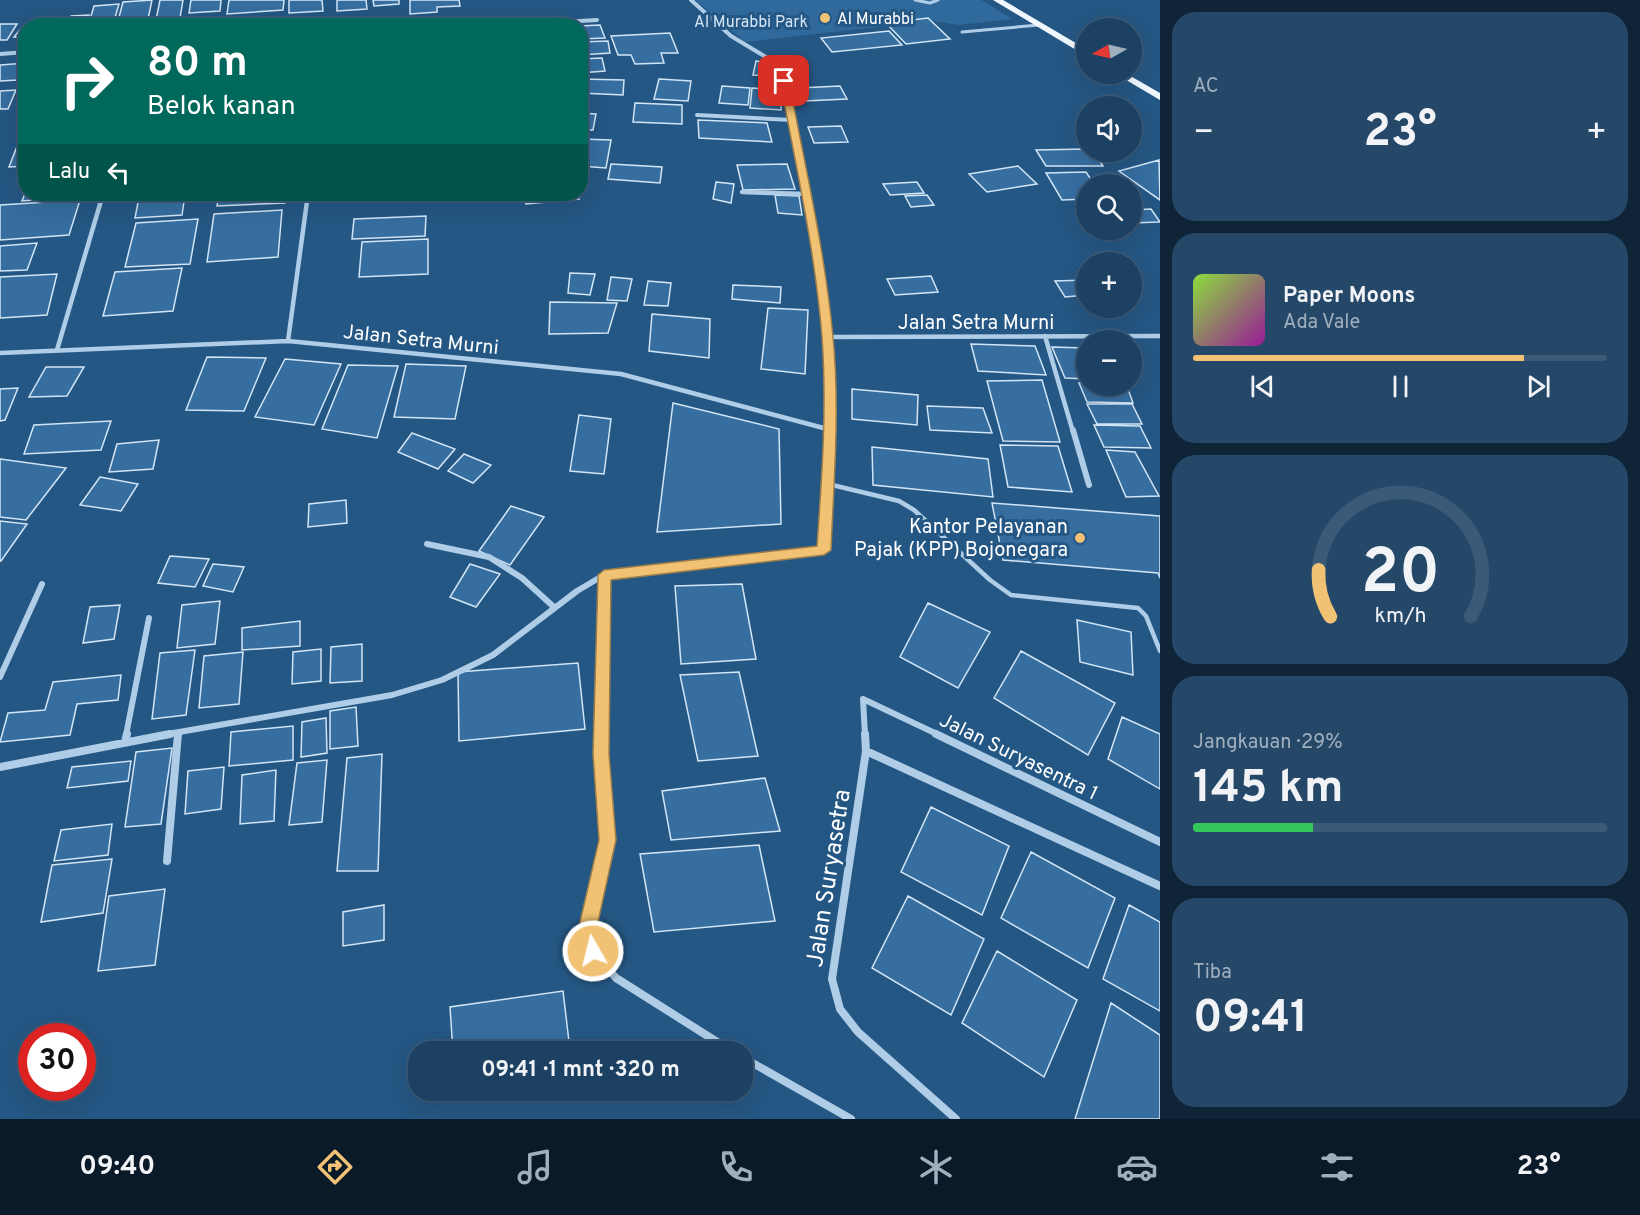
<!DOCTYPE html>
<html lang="id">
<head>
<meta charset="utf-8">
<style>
	body { margin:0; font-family:Overpass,sans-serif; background:#254869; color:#f1f3f6; height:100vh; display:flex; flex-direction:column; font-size:22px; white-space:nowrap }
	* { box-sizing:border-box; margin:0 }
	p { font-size:20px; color:#a0afbe }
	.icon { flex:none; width:33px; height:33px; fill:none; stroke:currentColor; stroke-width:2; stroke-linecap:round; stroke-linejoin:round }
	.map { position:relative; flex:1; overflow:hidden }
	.panel { display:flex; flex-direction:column; gap:12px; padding:12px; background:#0f2436; width:480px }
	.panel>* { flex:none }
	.banner { position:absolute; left:18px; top:18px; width:570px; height:183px; border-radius:24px; box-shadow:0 6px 24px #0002,0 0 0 2px #3a5a78; background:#00695c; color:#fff; overflow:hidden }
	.needle { width:39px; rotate:262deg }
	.buttons { position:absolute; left:1076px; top:18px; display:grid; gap:12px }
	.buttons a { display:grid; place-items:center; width:66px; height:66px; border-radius:50%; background:#1c4163; box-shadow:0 6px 24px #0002,0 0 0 2px #3a5a78; font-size:30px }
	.speed { position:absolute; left:18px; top:1023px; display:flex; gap:12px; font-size:30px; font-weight:700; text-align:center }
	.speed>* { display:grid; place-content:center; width:78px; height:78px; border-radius:50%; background:#1c4163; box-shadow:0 6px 24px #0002,0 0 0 2px #3a5a78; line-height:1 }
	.speed .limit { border:9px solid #d22; background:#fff; color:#111 }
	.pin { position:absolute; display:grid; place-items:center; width:51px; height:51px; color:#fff; margin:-26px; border-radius:12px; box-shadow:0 3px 9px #0006 }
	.me { position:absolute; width:66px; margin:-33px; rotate:352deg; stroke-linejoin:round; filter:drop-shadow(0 0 4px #0008) }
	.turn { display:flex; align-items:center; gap:21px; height:126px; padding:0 30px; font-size:27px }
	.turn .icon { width:78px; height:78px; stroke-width:2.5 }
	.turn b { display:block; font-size:42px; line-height:51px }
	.then { display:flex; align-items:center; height:57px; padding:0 30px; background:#0003; gap:12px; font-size:22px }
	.big { font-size:45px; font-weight:700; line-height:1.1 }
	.panel .card { flex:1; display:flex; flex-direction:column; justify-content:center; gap:9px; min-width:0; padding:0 21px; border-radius:24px; background:#254869 }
	.panel .dial { align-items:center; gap:0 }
	.dial svg { height:156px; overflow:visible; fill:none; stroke:#3a5a78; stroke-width:7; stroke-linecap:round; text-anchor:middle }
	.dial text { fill:#f1f3f6; stroke:none }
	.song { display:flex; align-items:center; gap:18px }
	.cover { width:72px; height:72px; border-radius:9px; background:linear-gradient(135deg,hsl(90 70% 55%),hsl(300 70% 35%)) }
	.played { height:6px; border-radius:3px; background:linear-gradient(90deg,#f1c273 80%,#3a5a78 80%) }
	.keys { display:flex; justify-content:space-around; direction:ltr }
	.heat { display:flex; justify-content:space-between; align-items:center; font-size:33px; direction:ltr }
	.charge { height:9px; border-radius:4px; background:linear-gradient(90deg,#34c759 29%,#3a5a78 0) }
	.trip { position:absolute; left:408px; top:1041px; width:345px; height:60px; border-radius:24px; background:#1c4163; box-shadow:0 6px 24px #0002,0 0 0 2px #3a5a78; font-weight:700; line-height:60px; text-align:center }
	.menu { display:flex; height:96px; justify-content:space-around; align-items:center; background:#0b1a28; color:#a0afbe }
	.menu .icon { width:42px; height:42px }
	.menu .active { color:#f1c273 }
	.menu b { font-size:27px; color:#f1f3f6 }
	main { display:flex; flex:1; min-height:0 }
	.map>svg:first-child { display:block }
	.green { fill:#30699b }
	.building { fill:#366ea0; stroke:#d2e5f6; stroke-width:1.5 }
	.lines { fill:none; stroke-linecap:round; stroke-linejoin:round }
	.lane-far1 { stroke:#afcde7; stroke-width:3 }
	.lane { stroke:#afcde7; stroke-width:4.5 }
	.street-far3 { stroke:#afcde7; stroke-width:4 }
	.street-far2 { stroke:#afcde7; stroke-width:4.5 }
	.street-far1 { stroke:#afcde7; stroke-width:6 }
	.street { stroke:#afcde7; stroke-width:8 }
	.primary { fill:#f1f7fe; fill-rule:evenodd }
	.route { fill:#f1c273; stroke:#9d7e4b; stroke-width:1.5 }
	.poi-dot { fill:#f1c273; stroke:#255784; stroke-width:2 }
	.labels { text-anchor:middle; stroke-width:6; stroke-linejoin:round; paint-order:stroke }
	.far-poi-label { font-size:16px; fill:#fff; stroke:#255784; text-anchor:start }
	.far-park-label { font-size:16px; fill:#d2e5f6; stroke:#255784 }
	.street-label { font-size:20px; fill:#fff; stroke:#255784 }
	.poi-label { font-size:20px; fill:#fff; stroke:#255784; text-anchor:end }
	.near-street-label { font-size:24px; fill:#fff; stroke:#255784 }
</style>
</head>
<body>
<main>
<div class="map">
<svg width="1160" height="1119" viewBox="0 0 1160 1119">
	<rect width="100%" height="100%" fill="#255784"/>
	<path class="green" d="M695,0H981L1012,19L959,25L933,21L745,42Z"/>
	<path class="building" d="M152,0L148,19L118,21L123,2Z
		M160,0H183L180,18L156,20Z
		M191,0H221L220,11L189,13Z
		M229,0H284L283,10L227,14Z
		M289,0H322L323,11L289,13Z
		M337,0H366L367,9L337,11Z
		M373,0H399V4L374,6Z
		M410,0H459L460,6L437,7V12L410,14Z
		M119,4L114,21L89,23L94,6Z
		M89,15L86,25L68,26L71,16Z
		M928,18L950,39L906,44L886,23Z
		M0,24H17L7,40H0Z
		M600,25L605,38L580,39V26Z
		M23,26H26V37H14Z
		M889,31L902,45L832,52L821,38Z
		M670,33L678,53H661L664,63L635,64L631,55H618L611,36Z
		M608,41L610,53L580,55V42Z
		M602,58L605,71L580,73V59Z
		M756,61L774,63L772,76L753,75Z
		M26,63L18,80L0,81V65Z
		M580,79L624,80L623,95L580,93Z
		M659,79L691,81L688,101L654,99Z
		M722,86L750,88L748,105L719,103Z
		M840,86L847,99L804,101L799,88Z
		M752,88L782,90L781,110L750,108Z
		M16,90L8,109H0V91Z
		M635,103L682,105V124L633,122Z
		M580,113L596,114L593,130H580Z
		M698,120L767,123L772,142L699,138Z
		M841,126L848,142L814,143L808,127Z
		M23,131H26V166L9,167Z
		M580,139L611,140L606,168L580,166Z
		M1086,149L1094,152L1103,166H1046L1036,150Z
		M1159,160L1160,200L1119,171Z
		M611,164L662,167L660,183L608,179Z
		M787,164L795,189L743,190L737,165Z
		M1018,166L1037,184L987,192L969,174Z
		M1086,172L1094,184H1086V199L1062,200L1046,173Z
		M716,182L734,184L731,203L713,199Z
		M917,182L924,193L890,195L883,184Z
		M26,191V194H85L84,196L22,201Z
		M219,194H286L285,203L217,206Z
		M336,194H424L336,199Z
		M524,194H577L579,199L526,204Z
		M185,195L182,215L135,218L139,197Z
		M775,195L799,196L802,215L778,213Z
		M927,195L934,205L911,207L905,196Z
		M80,200L69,235L0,240V205Z
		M1151,209L1160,222L1131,223V210Z
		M282,210L278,257L207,262L214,214Z
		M426,216L425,236L352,239L354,219Z
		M198,219L190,264L125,267L136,223Z
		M428,239V274L359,277L362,242Z
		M37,243L27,270L0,271V246Z
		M182,268L173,311L103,316L115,272Z
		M570,273L595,274L590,295L568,293Z
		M57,274L47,315L0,318V277Z
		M931,276L938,292L895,295L887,279Z
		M611,277L632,279L627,301L607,300Z
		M1086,280V295L1065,297L1055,281Z
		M648,281L671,283L668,306L644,305Z
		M733,285L781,287L780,303L732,299Z
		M550,302L617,303L608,333L549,334Z
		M768,308L808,310L805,374L761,369Z
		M652,314L710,319L709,358L649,351Z
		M971,344L1035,346L1046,375L978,371Z
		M1052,347L1086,348V379L1065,378Z
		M207,357L266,358L244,411L186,410Z
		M285,359L341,364L314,425L255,417Z
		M406,364L466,366L455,419L394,417Z
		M348,365L398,366L377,438L322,429Z
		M46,367H84L67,396L29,397Z
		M1042,380L1060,442L1003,441L987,381Z
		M1079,383H1086V386H1127L1133,403L1087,402Z
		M18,388L5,420L0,421V389Z
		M852,389L918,395L917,425L852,419Z
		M673,403L779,429L781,524L657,532Z
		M1087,404H1132L1142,424H1097Z
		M927,406L983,408L992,433L930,430Z
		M579,415L611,419L604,474L570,471Z
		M111,421L101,450L24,454L34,425Z
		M1094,425L1140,426L1151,448L1104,447Z
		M412,433L455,449L438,469L398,452Z
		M159,440L153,469L109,472L117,444Z
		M1000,445L1058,446L1072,492L1008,487Z
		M872,447L988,459L993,497L873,485Z
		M1106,450L1135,452L1159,496L1126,497Z
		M464,454L491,465L473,483L448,471Z
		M0,459L66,468L26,520L0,517Z
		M100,477L138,484L121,511L80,505Z
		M346,500L347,523L308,527L309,504Z
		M992,503L1160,516V578L1158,573L1003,560Z
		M511,506L544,517L510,565L479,551Z
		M0,521L27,524L1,561H0Z
		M170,556L209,559L195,587L158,583Z
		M213,564L244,567L233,592L203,586Z
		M470,564L500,574L476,607L450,597Z
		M742,584L756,659L681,664L675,586Z
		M220,601L215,644L177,648L182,605Z
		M928,603L990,632L958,688L900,657Z
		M120,605L114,639L83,643L90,607Z
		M1077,620L1131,632L1133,675L1080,662Z
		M300,621V646L242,650V628Z
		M362,644V681L330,683L331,647Z
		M321,649V681L292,684L293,652Z
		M195,650L186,715L152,719L160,653Z
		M1021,651L1115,703L1088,755L994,698Z
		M243,652L239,704L199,708L204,656Z
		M578,663L585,729L459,741L458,672Z
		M739,672L758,756L698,761L680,675Z
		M121,675L118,700L77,704L70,735L0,742L8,713L45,710L53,682Z
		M356,707L358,746L330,749V711Z
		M1122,717L1160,734V789L1108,759Z
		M326,718L327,753L301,757L302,722Z
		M293,726V760L229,766L231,732Z
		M172,748L161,824L125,827L136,752Z
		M382,754L378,871H337L347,758Z
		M327,760L322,822L289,825L297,763Z
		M131,761L128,781L67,788L72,767Z
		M224,767L221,809L185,814L188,771Z
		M276,770L274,821L240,824L242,775Z
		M765,778L780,831L671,840L662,791Z
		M931,807L1009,846L982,915L901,872Z
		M112,824L108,855L54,861L61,830Z
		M759,845L775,921L654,932L640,854Z
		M1031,852L1115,898L1088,968L1001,918Z
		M112,859L103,913L41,922L52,865Z
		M165,889L155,965L98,971L109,896Z
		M908,896L984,939L951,1015L872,968Z
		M384,905V940L343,946V912Z
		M1129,905L1160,922V1011L1103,979Z
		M997,951L1077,1000L1044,1077L962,1023Z
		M563,991L570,1050L453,1052L450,1007Z
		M1111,1003L1160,1035V1119H1075Z"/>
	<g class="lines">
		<path class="lane-far1" d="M915,0L930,3L938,0
			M962,32L1039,25"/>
		<path class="lane" d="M828,484L899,501L914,510L990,580L1011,595L1138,608L1146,616L1160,651"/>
		<path class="street-far3" d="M691,0L731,36L771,60L781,72L805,191
			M496,26L597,20
			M0,54L26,52
			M697,115L791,120"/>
		<path class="street-far2" d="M805,190C820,270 832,350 830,432
			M742,192L805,194
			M1045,336L1073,432
			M827,337L1160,336
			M288,341L308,194
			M57,350L103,194
			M0,353L288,341L621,374L831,430"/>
		<path class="street-far1" d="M1073,430L1089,485
			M427,544L489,557L522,578L555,608
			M0,677L42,584
			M863,699L865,735
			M863,699L939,735
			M126,735L149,618
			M162,735L392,695L442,680L493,655L577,591L604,575L824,550L830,430
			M178,735V733
			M601,735L604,575"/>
		<path class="street" d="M601,734L607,840L589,922L593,951L616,978L733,1052
			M865,734L866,751L832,979L840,1009L858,1032L956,1119
			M936,734L1160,842
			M125,742L127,734
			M866,751L1160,886
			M0,767L170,734
			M167,861L178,734
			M742,1057L851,1119"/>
		<path class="primary" d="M993,0H1003L1086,49V56Z
			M1116,74H1127L1160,93V100Z"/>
	</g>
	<path class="route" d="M784,79L789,81C805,166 825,251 833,337C840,408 834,479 831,550L824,555L611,580L609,754L616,840L598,922L602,951L600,957L593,960L587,957L580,922L599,840L593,754L598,575L604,570L817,546C822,476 827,407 822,337C815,251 796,166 780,81Z"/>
	<g class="poi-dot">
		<circle cx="825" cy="18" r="6"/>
		<circle cx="1080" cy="538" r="6"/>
	</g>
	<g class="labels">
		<g class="far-poi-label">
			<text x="837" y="24">Al Murabbi</text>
		</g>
		<g class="far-park-label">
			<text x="751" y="27">Al Murabbi Park</text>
		</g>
		<g class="street-label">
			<text x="976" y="329">Jalan Setra Murni</text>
			<text transform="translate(421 339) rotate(6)" y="7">Jalan Setra Murni</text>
			<text transform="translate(1019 756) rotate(26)" y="7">Jalan Suryasentra 1</text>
		</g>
		<g class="poi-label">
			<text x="1068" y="533">Kantor Pelayanan<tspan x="1068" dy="23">Pajak (KPP) Bojonegara</tspan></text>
		</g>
		<g class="near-street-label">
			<text transform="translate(828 878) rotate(-81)" y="8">Jalan Suryasetra</text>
		</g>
	</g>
</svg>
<div class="buttons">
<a><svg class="needle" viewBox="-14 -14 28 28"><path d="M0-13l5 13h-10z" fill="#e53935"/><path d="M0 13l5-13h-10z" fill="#a0afbe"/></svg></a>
<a><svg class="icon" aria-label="sound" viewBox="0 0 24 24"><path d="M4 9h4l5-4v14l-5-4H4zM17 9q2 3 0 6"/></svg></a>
<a><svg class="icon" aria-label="search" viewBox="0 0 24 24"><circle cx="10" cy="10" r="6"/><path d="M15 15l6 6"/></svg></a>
<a>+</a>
<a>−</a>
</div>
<div class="speed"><div class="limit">30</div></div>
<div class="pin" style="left:784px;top:81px;background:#d93025"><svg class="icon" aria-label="arrive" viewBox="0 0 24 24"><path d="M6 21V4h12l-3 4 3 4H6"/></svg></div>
<svg class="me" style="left:593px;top:951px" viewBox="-20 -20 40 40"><circle r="17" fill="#f1c273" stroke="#fff" stroke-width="3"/><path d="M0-11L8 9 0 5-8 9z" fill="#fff"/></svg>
<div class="trip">09:41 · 1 mnt · 320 m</div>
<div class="banner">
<div class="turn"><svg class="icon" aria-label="right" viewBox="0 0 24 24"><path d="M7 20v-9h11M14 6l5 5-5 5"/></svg><div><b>80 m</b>Belok kanan</div></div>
<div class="then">Lalu<svg class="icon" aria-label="left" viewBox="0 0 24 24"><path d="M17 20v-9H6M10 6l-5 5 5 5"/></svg></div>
</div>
</div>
<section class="panel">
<div class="card"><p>AC</p>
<div class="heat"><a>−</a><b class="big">23°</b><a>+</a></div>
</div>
<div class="card">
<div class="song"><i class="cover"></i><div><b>Paper Moons</b><p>Ada Vale</p></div></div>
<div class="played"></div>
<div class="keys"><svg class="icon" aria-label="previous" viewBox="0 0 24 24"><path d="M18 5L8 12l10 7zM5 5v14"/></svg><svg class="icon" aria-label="pause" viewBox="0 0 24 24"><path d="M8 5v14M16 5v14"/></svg><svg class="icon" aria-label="next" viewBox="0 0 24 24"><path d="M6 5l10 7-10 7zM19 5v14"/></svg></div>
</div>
<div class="card dial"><svg viewBox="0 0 100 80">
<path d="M14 69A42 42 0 1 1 86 69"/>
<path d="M14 69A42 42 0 0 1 8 45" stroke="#f1c273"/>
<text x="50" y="56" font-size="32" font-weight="700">20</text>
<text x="50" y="72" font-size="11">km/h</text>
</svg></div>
<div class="card"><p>Jangkauan · 29%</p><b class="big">145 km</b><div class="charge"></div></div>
<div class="card"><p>Tiba</p><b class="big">09:41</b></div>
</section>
</main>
<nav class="menu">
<b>09:40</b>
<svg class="icon active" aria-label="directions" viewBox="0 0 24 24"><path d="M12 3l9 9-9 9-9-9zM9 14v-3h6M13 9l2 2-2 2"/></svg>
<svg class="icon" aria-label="music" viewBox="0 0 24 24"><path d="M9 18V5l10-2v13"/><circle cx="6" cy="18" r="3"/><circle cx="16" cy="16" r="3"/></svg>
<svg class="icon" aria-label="phone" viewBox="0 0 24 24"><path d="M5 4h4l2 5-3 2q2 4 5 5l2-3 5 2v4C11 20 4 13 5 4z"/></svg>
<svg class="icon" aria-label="climate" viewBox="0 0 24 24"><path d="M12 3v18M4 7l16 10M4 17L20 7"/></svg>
<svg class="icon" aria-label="car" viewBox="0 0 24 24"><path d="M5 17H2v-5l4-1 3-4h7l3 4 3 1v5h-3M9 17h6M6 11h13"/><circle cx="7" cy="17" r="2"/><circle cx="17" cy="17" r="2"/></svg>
<svg class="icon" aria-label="filters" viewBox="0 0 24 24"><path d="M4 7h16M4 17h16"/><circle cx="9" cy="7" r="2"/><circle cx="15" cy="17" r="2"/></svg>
<b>23°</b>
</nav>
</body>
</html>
